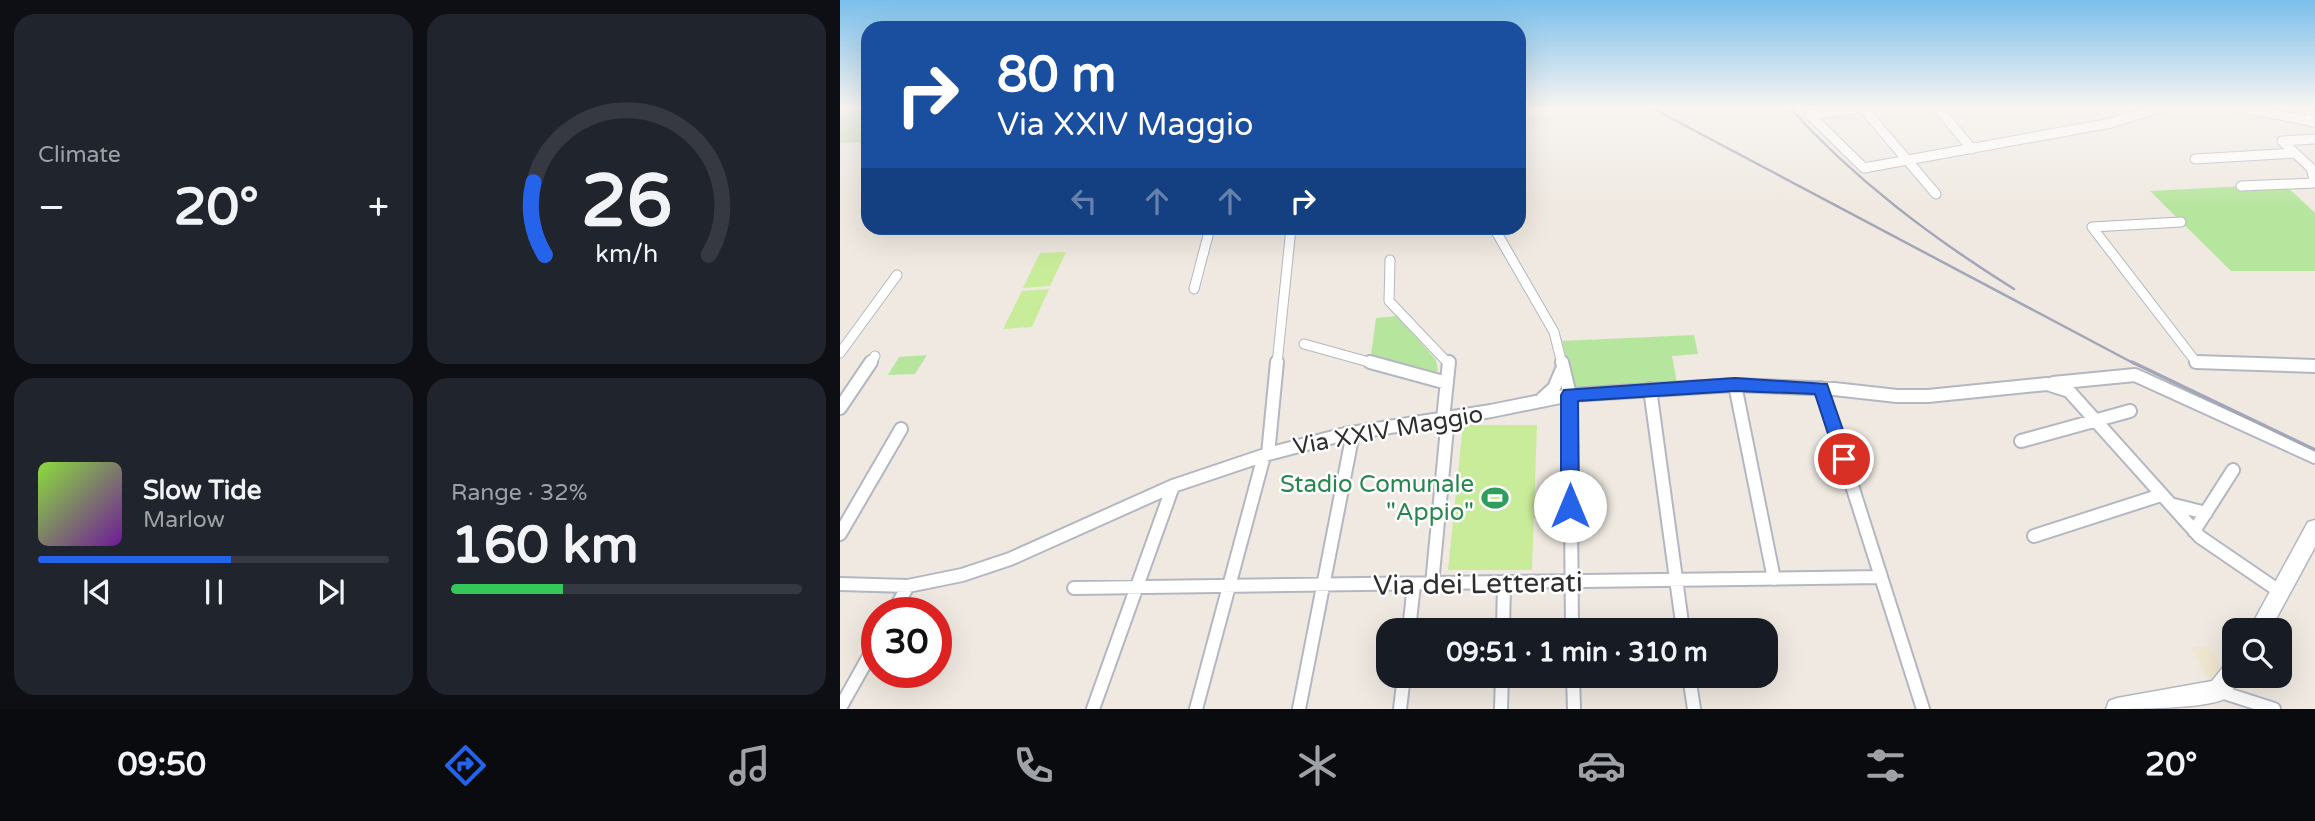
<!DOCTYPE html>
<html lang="en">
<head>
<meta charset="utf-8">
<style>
	body { margin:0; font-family:"Varela Round",sans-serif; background:#20242c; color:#f1f3f6; height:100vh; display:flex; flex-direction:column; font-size:26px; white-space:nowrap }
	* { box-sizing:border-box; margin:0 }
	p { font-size:23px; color:#9ea1a6 }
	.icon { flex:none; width:38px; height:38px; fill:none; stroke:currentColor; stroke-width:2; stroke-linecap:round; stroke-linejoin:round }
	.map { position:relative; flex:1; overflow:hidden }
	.side { display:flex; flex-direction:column; gap:14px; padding:14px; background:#0d0f14; width:840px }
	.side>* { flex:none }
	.guide { position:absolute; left:21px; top:21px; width:665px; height:214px; border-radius:21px; box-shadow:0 7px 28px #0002; background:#1a4fa0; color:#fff; overflow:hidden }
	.controls { position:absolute; left:1382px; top:618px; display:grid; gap:14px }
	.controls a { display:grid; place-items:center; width:70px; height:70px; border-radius:14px; background:#171b24; box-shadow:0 7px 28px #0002; font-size:35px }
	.speed { position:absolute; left:21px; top:597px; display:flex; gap:14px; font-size:35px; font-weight:700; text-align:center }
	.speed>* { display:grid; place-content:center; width:91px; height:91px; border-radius:50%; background:#171b24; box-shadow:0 7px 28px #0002; line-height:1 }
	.speed .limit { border:10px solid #d22; background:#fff; color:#111 }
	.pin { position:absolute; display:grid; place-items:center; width:60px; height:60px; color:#fff; margin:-30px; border:4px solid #fff; border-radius:50%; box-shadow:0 2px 7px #0007 }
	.me { position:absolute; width:77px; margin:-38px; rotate:0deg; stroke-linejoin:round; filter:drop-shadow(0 0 5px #0008) }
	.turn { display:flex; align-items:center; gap:24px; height:147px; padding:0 21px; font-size:32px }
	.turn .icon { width:91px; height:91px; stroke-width:2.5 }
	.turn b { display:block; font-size:49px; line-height:60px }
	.lanes { display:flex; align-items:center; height:66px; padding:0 21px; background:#0003; justify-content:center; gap:35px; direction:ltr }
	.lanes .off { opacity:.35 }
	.big { font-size:52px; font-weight:700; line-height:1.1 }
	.side .tile { flex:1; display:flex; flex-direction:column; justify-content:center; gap:10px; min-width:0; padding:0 24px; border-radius:21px; background:#20242c }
	.side .dial { align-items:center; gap:0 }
	.dial svg { height:182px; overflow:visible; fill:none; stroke:#363941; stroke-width:7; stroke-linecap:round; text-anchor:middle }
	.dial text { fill:#f1f3f6; stroke:none }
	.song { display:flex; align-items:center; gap:21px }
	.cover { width:84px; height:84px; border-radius:10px; background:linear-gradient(135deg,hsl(90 70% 55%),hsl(280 70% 35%)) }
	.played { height:7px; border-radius:4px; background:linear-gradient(90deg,#2563eb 55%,#363941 55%) }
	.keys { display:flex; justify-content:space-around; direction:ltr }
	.heat { display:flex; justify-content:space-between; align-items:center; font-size:38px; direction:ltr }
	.charge { height:10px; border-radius:5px; background:linear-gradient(90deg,#34c759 32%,#363941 0) }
	.side .tiles { flex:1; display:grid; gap:14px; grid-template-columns:repeat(2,1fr) }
	.trip { position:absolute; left:536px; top:618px; width:402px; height:70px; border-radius:21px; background:#171b24; box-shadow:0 7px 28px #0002; font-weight:700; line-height:70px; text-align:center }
	.menu { display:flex; height:112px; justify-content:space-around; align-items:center; background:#090b0e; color:#9ea1a6 }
	.menu .icon { width:49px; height:49px }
	.menu .on { color:#2563eb }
	.menu b { font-size:32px; color:#f1f3f6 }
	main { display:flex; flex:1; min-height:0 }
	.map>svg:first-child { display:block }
	.education { fill:#f0e6d1 }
	.green { fill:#b6e59e }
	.cemetery { fill:#c8d9b8 }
	.pitch { fill:#c9ec9a }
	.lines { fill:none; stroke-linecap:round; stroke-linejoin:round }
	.street-far1-casing { stroke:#b4b7c1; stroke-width:11 }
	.street-casing { stroke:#b4b7c1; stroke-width:16 }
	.secondary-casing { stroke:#b4b7c1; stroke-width:3 }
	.street-far1 { stroke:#fff; stroke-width:9 }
	.street { stroke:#fff; stroke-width:12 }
	.secondary { fill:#fff; fill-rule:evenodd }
	.rail-far1 { stroke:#a3a6b8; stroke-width:2.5 }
	.rail { stroke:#a3a6b8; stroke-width:3.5 }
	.route { fill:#2563eb; stroke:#184099; stroke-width:2 }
	.labels { text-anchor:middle; stroke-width:5; stroke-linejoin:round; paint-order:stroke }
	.street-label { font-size:24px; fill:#2e2e2e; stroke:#fff }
	.leisure-label { font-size:24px; fill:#27864d; stroke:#fff; text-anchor:end }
	.near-street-label { font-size:28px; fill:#2e2e2e; stroke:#fff }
</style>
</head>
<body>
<main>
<section class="side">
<div class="tiles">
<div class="tile"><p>Climate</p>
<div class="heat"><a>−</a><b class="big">20°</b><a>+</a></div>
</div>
<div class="tile dial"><svg viewBox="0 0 100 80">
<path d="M14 69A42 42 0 1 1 86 69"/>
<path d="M14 69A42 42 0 0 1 9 37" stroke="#2563eb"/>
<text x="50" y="56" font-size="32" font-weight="700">26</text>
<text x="50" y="72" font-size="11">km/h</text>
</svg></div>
<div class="tile">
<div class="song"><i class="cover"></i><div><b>Slow Tide</b><p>Marlow</p></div></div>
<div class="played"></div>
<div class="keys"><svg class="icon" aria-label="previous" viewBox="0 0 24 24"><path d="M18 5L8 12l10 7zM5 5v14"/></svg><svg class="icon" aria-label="pause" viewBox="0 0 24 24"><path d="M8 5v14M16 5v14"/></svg><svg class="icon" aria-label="next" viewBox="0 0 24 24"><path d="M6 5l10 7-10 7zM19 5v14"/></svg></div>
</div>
<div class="tile"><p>Range · 32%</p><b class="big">160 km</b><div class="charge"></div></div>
</div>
</section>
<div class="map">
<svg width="1475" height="709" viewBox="0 0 1475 709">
	<rect width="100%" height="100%" fill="#efe9e1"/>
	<path class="education" d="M1351,647H1370L1383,671L1368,680Z"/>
	<path class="green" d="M1444,184L1475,213V271H1391L1310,191Z
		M557,316L596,360L598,371L591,373L531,355L536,318Z
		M854,335L858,354L832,356L837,383L734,389L722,341Z
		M87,355L75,374L48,375L59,357Z"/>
	<path class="cemetery" d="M0,107H28V142L0,143Z"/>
	<path class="pitch" d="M226,252L210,286L183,288L200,253Z
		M209,289L192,327L163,329L182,291Z
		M623,425H697L692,570H608Z"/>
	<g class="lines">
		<g class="street-far1-casing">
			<path id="street-far1" d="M1022,107L1096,194
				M1026,107L970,115L1024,168L1271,123L1322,107
				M1097,107L1132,149
				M1399,107L1475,122
				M1465,107L1475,117
				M1475,139L1442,141L1471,168L1475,182
				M1355,159L1455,153
				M1401,186L1475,183
				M1341,222L1252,227L1356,362L1404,364
				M654,228L714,332L722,364
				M550,260L549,301L609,364
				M354,289L370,228
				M464,344L536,364
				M0,353L57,275
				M30,364L35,356
				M437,364L451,228"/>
		</g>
		<g class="street-casing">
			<path id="street" d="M530,362L607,383
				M722,362L730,395L732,630
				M1356,362L1475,366
				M1213,383L1295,375L1475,457
				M895,385L934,579
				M981,388L1083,709
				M810,389L843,630
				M702,399L714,388L723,367
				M0,408L31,362
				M603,419L609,362
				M1181,441L1290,411
				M428,454L437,362
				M1330,504L1366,513
				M1354,531L1393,470
				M0,534L61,429
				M1194,536L1321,495
				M0,584L68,586L122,575L170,559L333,486L428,454L505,434L651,411L730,395L895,385L994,389L1057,396H1088L1207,384L1229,391L1360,537L1442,593
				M592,584L608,418
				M234,588L1041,577
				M53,612L68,586
				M569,630L574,584
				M663,630L664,583
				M733,676L734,709
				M849,676L854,709
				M1378,691L1434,709
				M0,708L37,642
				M253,709L333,486
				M356,709L424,456
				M459,709L513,433
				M560,709L564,676
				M661,709L662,676"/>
		</g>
		<g class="secondary-casing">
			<path id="secondary" d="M1475,520V547L1430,630H1409L1468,522Z
				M1395,658V676H1402C1397,682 1392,692 1386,698C1369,709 1291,709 1266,709L1269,701L1277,698L1372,681L1388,661Z"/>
		</g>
		<use href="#street-far1" class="street-far1"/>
		<use href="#street" class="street"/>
		<use href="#secondary" class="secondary"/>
		<path class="rail-far1" d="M810,107L1295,364
			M949,107C1015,180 1091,237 1174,289"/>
		<path class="rail" d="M1292,362L1475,450"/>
	</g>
	<linearGradient id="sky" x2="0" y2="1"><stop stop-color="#7abfeb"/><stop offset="0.52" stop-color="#f8f5f2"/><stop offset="1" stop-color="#f8f5f2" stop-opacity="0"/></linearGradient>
	<rect width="1475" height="206" fill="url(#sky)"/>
	<path class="route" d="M895,378L987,384L1013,459L1010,464L1004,467L998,464L975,394L895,391L738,401L739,506L737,512L730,514L724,512L721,506V395L724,390Z"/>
	<defs>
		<g id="stadium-bare" transform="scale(2.1)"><path d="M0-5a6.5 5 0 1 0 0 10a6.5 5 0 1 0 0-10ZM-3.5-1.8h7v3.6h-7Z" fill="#2e9e5b" stroke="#fff" stroke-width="2.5" paint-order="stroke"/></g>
	</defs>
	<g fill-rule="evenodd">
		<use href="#stadium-bare" x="655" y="498"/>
	</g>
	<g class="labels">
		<g class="street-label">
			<text transform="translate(548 430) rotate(-10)" y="8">Via XXIV Maggio</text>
		</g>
		<g class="leisure-label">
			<text x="634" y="492">Stadio Comunale<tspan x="634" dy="28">"Appio"</tspan></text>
		</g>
		<g class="near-street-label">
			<text transform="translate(638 583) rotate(-1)" y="10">Via dei Letterati</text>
		</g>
	</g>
</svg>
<div class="controls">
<a><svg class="icon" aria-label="search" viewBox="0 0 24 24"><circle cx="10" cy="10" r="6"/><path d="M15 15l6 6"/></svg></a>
</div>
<div class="speed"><div class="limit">30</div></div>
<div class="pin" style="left:1004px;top:459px;background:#d93025"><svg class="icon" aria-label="arrive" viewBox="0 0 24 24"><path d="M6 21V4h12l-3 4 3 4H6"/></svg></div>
<svg class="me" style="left:730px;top:506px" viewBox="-20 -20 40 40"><circle r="19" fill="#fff"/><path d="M0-13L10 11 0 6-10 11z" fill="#2563eb"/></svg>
<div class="trip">09:51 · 1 min · 310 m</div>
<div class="guide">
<div class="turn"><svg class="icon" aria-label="right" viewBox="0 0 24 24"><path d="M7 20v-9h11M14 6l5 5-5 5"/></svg><div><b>80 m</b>Via XXIV Maggio</div></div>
<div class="lanes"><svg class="icon off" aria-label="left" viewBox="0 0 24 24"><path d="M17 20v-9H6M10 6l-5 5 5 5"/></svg><svg class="icon off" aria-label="ahead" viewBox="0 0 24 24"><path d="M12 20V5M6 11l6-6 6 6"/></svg><svg class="icon off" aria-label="ahead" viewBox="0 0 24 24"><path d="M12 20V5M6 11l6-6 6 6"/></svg><svg class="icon" aria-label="right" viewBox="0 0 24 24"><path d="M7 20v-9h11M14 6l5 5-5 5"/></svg></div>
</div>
</div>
</main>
<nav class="menu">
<b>09:50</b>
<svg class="icon on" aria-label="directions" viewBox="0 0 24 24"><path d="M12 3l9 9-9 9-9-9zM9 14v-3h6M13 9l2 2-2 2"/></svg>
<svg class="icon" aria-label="music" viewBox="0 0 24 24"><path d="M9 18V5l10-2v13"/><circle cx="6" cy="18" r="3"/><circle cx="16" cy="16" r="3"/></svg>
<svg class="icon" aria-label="phone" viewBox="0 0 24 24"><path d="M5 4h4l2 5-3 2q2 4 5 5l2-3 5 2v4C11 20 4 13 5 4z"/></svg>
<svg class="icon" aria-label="climate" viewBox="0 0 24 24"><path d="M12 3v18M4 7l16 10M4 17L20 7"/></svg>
<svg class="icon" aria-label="car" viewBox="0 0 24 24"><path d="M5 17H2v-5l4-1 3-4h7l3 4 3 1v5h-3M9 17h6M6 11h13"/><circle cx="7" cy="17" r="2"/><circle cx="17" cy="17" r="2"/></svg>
<svg class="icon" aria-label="filters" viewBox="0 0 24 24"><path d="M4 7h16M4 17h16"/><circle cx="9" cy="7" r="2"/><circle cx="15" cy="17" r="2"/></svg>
<b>20°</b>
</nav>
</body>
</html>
